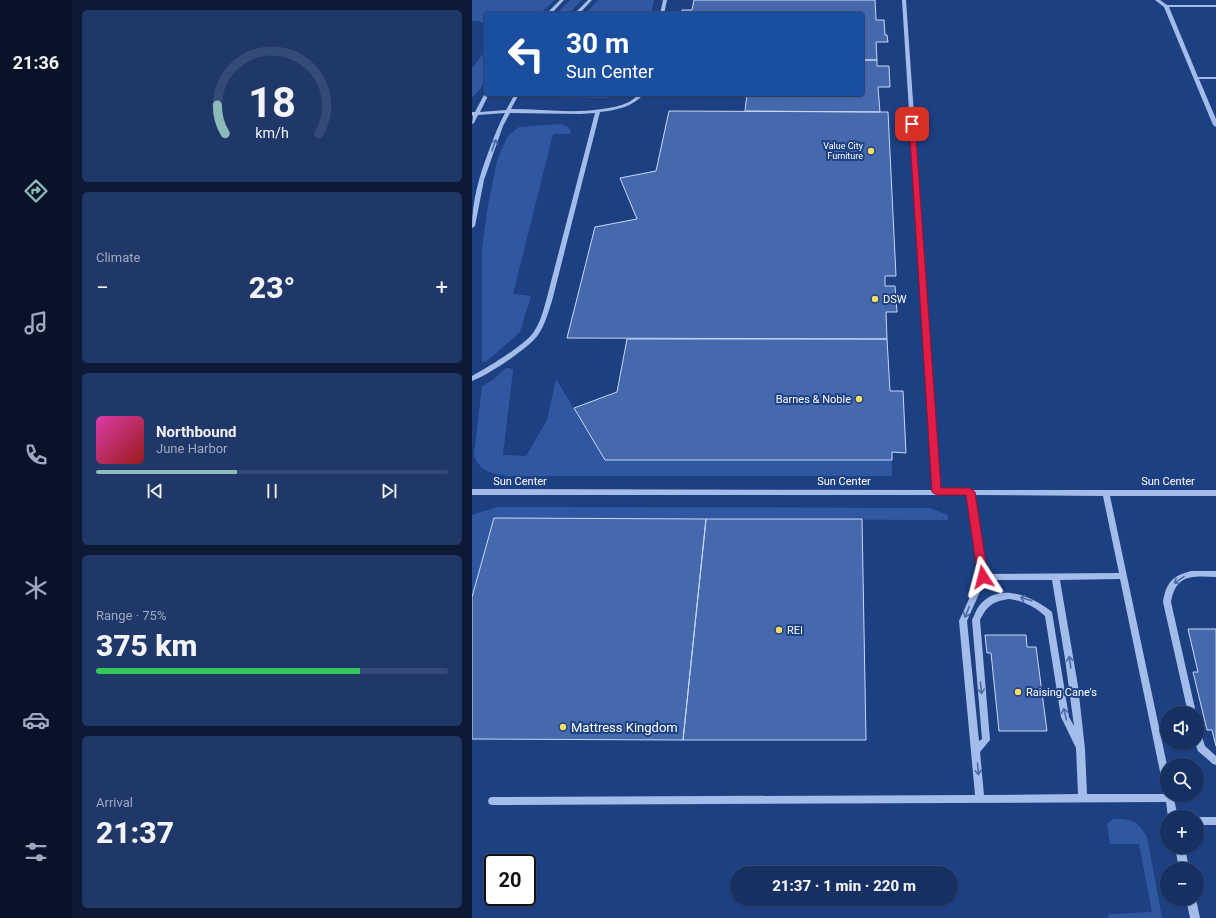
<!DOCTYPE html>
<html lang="en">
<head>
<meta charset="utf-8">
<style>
	body { margin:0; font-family:Roboto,sans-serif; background:#1f3868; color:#f1f3f6; height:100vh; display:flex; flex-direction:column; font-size:15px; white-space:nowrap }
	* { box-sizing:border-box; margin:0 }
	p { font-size:13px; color:#9ea9be }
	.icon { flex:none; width:22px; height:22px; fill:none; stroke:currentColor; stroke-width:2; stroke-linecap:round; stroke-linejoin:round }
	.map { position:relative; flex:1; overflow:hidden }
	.panel { display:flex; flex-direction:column; gap:10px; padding:10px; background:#0c1a36; width:400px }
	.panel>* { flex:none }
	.hud { position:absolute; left:12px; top:12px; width:380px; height:84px; border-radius:4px; box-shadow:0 1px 3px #0004,0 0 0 1px #354b77; background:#1a4fa0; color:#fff; overflow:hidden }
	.tools { position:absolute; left:688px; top:706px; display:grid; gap:8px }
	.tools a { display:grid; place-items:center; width:44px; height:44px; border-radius:50%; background:#163062; box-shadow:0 1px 3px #0004,0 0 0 1px #354b77; font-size:20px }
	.speed { position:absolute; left:12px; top:854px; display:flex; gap:8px; font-size:20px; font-weight:700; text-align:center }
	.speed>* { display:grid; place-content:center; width:52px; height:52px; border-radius:50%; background:#163062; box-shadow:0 1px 3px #0004,0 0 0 1px #354b77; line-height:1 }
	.speed .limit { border:2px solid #111; border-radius:6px; background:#fff; color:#111 }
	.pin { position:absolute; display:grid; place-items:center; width:34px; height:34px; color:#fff; margin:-17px; border-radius:8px; box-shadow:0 2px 6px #0006 }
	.me { position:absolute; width:44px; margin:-22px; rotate:351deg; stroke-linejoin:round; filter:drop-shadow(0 0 3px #0008) }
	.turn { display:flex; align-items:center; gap:14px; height:84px; padding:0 16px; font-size:18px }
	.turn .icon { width:52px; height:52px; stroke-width:2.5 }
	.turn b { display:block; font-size:28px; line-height:34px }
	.big { font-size:30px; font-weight:800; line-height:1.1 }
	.panel .tile { flex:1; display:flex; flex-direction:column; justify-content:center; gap:6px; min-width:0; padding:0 14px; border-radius:6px; background:#1f3868 }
	.panel .dial { align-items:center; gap:0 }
	.dial svg { height:104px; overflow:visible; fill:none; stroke:#354b77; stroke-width:7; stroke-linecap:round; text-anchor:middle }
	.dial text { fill:#f1f3f6; stroke:none }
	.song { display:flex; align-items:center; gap:12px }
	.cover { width:48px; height:48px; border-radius:6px; background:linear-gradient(135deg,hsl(320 70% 55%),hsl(0 70% 35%)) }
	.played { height:4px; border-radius:2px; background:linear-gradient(90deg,#8bbbb9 40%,#354b77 40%) }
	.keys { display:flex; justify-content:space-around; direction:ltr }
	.heat { display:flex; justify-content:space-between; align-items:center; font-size:22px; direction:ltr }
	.charge { height:6px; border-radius:3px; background:linear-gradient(90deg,#34c759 75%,#354b77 0) }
	.trip { position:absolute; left:258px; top:866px; width:228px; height:40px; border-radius:20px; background:#163062; box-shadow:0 1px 3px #0004,0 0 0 1px #354b77; font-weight:800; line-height:40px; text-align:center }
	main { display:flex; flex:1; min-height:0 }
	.tab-bar { display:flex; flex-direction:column; width:72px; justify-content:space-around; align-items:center; background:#091327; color:#9ea9be }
	.tab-bar .icon { width:28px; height:28px }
	.tab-bar .active { color:#8bbbb9 }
	.tab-bar b { font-size:18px; color:#f1f3f6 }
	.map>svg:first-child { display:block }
	.green { fill:#3058a1 }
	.building { fill:#4569ac; stroke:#c7d9f7 }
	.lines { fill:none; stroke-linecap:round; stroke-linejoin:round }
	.minor { fill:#a3bcea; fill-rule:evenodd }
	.oneway { stroke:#4c6ba7 }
	.route { fill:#e11d48; stroke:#92132f }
	.poi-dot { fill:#fadc61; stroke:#1d4083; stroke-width:1.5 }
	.labels { text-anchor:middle; stroke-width:4; stroke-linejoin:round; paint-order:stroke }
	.far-poi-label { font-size:9px; fill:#fff; stroke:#1d4083; text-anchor:end }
	.poi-label { font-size:11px; fill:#fff; stroke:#1d4083; text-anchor:start }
	.street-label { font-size:11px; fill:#fff; stroke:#1d4083 }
	.near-poi-label { font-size:13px; fill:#fff; stroke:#1d4083; text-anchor:start }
</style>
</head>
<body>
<main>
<nav class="tab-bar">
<b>21:36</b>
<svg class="icon active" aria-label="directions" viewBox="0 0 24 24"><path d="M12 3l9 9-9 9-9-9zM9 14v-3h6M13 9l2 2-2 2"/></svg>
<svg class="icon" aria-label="music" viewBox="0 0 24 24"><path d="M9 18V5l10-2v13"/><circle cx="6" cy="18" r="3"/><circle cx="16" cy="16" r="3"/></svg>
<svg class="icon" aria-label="phone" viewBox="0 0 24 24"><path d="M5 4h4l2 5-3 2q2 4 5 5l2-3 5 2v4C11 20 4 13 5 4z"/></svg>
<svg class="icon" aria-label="climate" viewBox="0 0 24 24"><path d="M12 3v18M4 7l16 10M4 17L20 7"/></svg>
<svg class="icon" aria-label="car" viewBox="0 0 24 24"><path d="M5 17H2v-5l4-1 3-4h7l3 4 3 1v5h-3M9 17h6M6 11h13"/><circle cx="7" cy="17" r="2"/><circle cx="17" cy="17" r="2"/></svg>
<svg class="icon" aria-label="filters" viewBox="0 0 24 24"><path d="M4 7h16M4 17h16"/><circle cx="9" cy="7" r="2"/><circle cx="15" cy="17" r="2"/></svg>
</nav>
<section class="panel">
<div class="tile dial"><svg viewBox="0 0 100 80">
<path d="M14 69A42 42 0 1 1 86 69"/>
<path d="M14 69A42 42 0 0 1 8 47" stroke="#8bbbb9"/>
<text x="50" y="56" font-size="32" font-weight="700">18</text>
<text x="50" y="72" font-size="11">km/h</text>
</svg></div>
<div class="tile"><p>Climate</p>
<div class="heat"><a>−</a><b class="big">23°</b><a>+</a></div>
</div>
<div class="tile">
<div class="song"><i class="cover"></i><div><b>Northbound</b><p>June Harbor</p></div></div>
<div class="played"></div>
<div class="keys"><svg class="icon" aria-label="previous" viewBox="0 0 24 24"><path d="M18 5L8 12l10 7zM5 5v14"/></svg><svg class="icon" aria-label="pause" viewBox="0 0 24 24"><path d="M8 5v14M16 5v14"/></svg><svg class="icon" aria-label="next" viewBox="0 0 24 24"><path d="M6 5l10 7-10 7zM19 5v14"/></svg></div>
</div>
<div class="tile"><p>Range · 75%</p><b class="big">375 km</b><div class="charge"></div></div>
<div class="tile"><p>Arrival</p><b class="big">21:37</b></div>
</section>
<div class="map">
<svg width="744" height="918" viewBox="0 0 744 918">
	<rect width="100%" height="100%" fill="#1d4083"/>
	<path class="green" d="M0,0H83L67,14H14V25L7,21H0Z
		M98,0H110L96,14H84Z
		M126,0H182L179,14H113Z
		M14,50C14,68 16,86 0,97V68Z
		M62,94H147L136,98L75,97H66Z
		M88,124L94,126L99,130L98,134H81L41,294L59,296L48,332L14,362L10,361V249L16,205L25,161L35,137L47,127Z
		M34,368H38L41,370L31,455L54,456L75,420L84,379L133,460H420V476H37C20,474 8,472 2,455L10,386L21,380Z
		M25,507L458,508L476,515V520L234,519L0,597V515Z
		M641,819C660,819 665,820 675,837L690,918H635L638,914H642L680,912L667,844H638L635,824Z"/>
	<path class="building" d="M222,0H403L404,20H412L413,35H415L416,42H404L405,60H390V14H209L210,10H220Z
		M390,60H405V66H417L418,87H406L408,112L273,111L275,94H390Z
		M197,111L416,112L424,276H413V286H423L425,312H414L415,339L95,338L123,227L165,219L148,178L184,171Z
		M155,339H415L418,391H431L434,453L420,452V460H133L102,408L145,392Z
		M22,518L234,519L211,740L0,739V597Z
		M234,519H390L394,740H211Z
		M716,629H744V746L740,730H735L721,672H726Z
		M513,635H554L555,647H564L575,731H527L519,653H515Z"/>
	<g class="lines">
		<path class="minor" d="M88,0H92L79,14H74Z
			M116,0H120L107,14H102Z
			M191,0H195L192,14H188Z
			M430,0H434L468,490H744V496H638L695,765V790L692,789L691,786L648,579L588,580L606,686L613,749L615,794H693L695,792V795H701L706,817H696L694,802L20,805L17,804L16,801L17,798L20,797L503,795L487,621L507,577L495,495H0V489L461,490ZM502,495L631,496L647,573L514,574ZM513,580H580L593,659L602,726L597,717L580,612C560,596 526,581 507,606C504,610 502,616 500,620L510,739L507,741L495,621ZM537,599C551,601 562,606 573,616L589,717L604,748L606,794L512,795L508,752L518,740L508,620C515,606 521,601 537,599Z
			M683,0H688L695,5H744V7H697L726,77H744V79H727L744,119V127L741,125L692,7Z
			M13,93L17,94L8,112L34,110L43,94H47L39,109C69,109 100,114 130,109C139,108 148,106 157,102C163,99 164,94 172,94C160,107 145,110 128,112L80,301C76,313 73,325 66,335C57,348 15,376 0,381V376C16,367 50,347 61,333C68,323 71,312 74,301L123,113L108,114L38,113L31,126L12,180L3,226L0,228C0,201 7,177 16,153C21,139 26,126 33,113L6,115L2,123L0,124L1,115L0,116V112H3Z
			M719,571H744V577C720,576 704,574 699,602L724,713H716L691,602C694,583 700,576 719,571Z
			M725,730L728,731L733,746L744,756V765L741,764L726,751L723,743H725Z
			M724,817H744V825H725Z
			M703,847H713L717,869H707Z
			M714,899H724L728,918H718Z"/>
	</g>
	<defs><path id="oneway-shaft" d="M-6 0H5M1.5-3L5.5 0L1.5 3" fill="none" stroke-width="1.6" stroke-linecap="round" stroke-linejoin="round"/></defs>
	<g class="oneway">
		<use href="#oneway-shaft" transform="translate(22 145) rotate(-71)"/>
		<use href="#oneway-shaft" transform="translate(707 580) rotate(146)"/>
		<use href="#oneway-shaft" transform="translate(554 599) rotate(-163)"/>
		<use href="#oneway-shaft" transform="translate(495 612) rotate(112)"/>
		<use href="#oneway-shaft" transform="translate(598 662) rotate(-98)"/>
		<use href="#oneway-shaft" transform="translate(509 688) rotate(84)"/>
		<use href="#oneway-shaft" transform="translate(593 714) rotate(-104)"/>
		<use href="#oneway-shaft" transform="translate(506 769) rotate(85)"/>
	</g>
	<path class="route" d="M437,122L443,124L469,488H498L503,492L516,577L511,581L506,577L494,495H465L460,492Z"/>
	<g class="poi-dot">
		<circle cx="399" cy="151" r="4"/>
		<circle cx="403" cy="299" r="4"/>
		<circle cx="387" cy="399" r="4"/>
		<circle cx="307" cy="630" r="4"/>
		<circle cx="546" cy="692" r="4"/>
		<circle cx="91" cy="727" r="4"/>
	</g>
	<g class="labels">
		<g class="far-poi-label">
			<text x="391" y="149">Value City<tspan x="391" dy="10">Furniture</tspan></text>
		</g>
		<g class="poi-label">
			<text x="411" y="303">DSW</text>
			<text x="379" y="403" text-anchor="end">Barnes &amp; Noble</text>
			<text x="315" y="634">REI</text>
			<text x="554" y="696">Raising Cane's</text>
		</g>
		<g class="street-label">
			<text x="48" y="485">Sun Center</text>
			<text x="372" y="485">Sun Center</text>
			<text x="696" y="485">Sun Center</text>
		</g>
		<g class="near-poi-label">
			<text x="99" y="732">Mattress Kingdom</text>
		</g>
	</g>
</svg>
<div class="tools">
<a><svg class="icon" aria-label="sound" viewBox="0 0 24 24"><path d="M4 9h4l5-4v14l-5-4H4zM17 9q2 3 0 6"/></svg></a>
<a><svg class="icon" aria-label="search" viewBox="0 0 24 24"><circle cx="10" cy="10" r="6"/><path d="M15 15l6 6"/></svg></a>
<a>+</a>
<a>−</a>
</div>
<div class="speed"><div class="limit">20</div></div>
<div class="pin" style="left:440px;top:124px;background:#d93025"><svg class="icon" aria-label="arrive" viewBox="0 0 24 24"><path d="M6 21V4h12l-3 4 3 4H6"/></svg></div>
<svg class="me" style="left:511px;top:577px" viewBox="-20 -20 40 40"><path d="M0-17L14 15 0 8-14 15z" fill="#e11d48" stroke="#fff" stroke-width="4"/></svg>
<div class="trip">21:37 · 1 min · 220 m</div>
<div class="hud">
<div class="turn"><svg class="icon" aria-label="left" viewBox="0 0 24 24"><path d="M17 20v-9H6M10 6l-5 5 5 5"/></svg><div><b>30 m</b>Sun Center</div></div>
</div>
</div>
</main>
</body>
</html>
